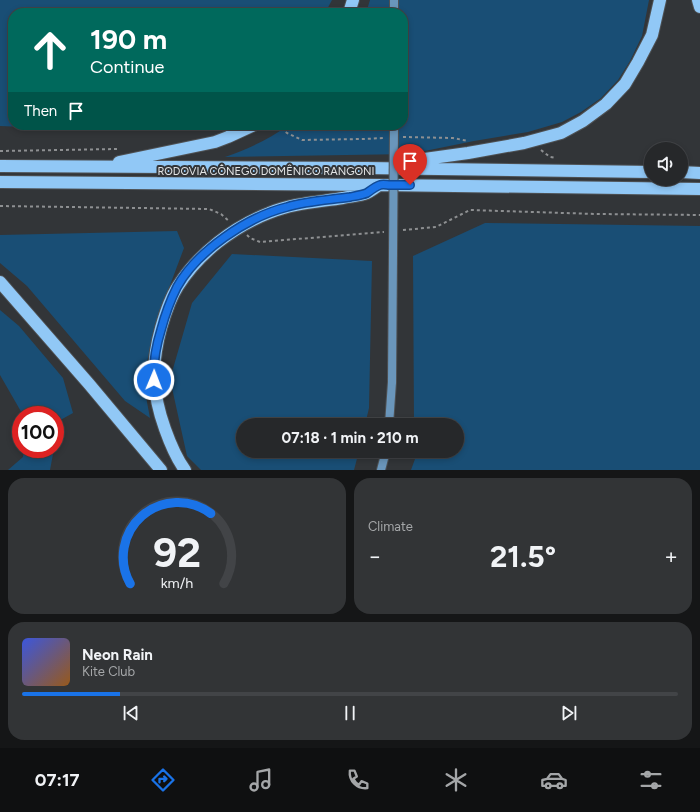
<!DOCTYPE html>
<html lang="en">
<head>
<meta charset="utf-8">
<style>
	body { margin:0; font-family:Figtree,sans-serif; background:#323436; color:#f1f3f6; height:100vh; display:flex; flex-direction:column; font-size:15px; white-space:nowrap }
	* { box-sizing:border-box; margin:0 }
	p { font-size:13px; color:#a4a6a8 }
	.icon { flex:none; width:22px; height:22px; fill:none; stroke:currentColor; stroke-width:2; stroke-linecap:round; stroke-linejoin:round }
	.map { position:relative; height:470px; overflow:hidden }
	.sheet { display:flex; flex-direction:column; gap:8px; padding:8px; background:#151617; flex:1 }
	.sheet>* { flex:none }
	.guide { position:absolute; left:8px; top:8px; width:400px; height:122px; border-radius:16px; box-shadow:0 2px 6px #0003,0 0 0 1px #424447; background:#00695c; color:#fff; overflow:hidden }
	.buttons { position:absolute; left:644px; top:142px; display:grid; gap:8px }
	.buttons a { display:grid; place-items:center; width:44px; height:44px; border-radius:50%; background:#26282a; box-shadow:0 2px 6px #0003,0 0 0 1px #424447; font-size:20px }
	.speed { position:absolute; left:12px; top:406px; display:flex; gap:8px; font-size:20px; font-weight:700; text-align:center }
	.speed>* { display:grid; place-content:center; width:52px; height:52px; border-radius:50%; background:#26282a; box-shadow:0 2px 6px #0003,0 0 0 1px #424447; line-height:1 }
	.speed .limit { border:6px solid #d22; background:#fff; color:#111 }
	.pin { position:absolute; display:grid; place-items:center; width:34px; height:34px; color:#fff; margin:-41px -17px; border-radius:50% 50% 50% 0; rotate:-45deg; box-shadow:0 0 4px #0007 }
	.pin .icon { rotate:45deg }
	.me { position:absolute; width:44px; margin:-22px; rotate:1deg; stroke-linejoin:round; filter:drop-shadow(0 0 3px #0008) }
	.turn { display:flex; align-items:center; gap:14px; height:84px; padding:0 16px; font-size:18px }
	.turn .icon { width:52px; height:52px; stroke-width:2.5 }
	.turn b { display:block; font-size:28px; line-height:34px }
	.then { display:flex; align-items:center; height:38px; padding:0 16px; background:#0003; gap:8px; font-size:15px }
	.big { font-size:30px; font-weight:700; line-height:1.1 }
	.sheet .card { flex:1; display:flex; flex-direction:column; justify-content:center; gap:6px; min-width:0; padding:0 14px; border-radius:16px; background:#323436 }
	.sheet .dial { align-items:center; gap:0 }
	.dial svg { height:104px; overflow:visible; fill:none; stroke:#424447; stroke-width:7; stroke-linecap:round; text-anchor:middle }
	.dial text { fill:#f1f3f6; stroke:none }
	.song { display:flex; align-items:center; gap:12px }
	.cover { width:48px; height:48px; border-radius:6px; background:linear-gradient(135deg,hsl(230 70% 55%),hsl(30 70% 35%)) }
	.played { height:4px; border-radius:2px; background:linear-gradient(90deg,#1a73e8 15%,#424447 15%) }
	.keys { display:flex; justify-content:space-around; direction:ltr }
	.heat { display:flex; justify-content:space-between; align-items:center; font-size:22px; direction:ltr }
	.sheet .tiles { flex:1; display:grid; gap:8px; grid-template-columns:1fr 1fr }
	.card:last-child { grid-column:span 2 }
	.trip { position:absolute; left:236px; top:418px; width:228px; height:40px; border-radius:20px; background:#26282a; box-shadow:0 2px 6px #0003,0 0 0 1px #424447; font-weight:700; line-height:40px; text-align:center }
	.tab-bar { display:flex; height:64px; justify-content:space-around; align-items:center; background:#0f1011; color:#a4a6a8 }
	.tab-bar .icon { width:28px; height:28px }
	.tab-bar .selected { color:#1a73e8 }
	.tab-bar b { font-size:18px; color:#f1f3f6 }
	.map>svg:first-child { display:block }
	.green { fill:#194e75 }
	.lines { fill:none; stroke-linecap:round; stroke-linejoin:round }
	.secondary-casing { stroke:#4e5154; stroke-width:10 }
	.highway-casing { stroke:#4e5154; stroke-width:14 }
	.path { stroke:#8e9092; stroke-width:2; stroke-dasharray:3 3; stroke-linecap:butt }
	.secondary { stroke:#6a96bb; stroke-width:8 }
	.highway { stroke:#91c8f6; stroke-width:12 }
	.secondary-bridge-casing { stroke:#4e5154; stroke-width:10; stroke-linecap:butt }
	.secondary-bridge { stroke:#6a96bb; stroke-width:8 }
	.route-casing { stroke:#114b97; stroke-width:10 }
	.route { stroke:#1a73e8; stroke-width:7 }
	.labels { text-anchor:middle; stroke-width:4; stroke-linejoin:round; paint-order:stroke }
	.street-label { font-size:11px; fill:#e2e4e5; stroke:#323538 }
</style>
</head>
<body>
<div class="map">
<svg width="700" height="470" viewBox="0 0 700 470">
	<rect width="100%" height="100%" fill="#323538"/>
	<path class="green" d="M0,0H332L325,13H13V125H51L24,127L0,126Z
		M370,0H649L642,36L630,61L618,80L601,98L581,112L562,122L528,132L474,141L410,154L225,157C247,149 269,140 288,125H403V13H366Z
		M485,223L700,226V470H411L415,459V451H457V425H414L413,256Z
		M177,231L184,248L155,325L143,381L150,418L125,401L27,286L0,263V235Z
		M232,254L372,261L369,408L365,425H243V451H359L354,470H201L187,456L170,379L192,303Z
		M0,310L19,326L63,378L73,413L55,423V415H23L0,375Z
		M24,449H52L53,454L50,470H8L23,457Z"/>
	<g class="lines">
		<g class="secondary-casing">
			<path id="secondary" d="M394,13V0
				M389,425L392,382
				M381,470L386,451"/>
		</g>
		<g class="highway-casing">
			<path id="highway" d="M698,0L700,7
				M349,13L353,0
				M119,162L215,142L228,137L254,125
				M403,162L468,153L524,143L561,133L583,121L606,104L625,84L638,62L652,35L660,0
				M0,166L366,168L651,172
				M681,172L700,173
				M0,182L380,185L700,189
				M0,282L89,384L161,470
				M185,470C176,458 170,443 165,429C152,393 151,364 161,328C165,314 170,298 178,286C199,253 233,227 269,213C293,203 318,202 343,198C351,196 360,196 367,193C371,191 376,187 380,185"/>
		</g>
		<path class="path" d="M276,125L287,133L302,140L363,139L385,138
			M403,137L453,138L468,141
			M541,150L550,157L556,158
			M0,151L118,149
			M0,206L209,209L221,214L229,221
			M403,230L436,227L470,210L596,214L700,215
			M247,235L250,238L260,242L384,232"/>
		<use href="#secondary" class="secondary"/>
		<use href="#highway" class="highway"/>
		<g class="secondary-bridge-casing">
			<path id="secondary-bridge" d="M392,382L394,125"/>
		</g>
		<use href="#secondary-bridge" class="secondary-bridge"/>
	</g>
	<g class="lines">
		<g class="route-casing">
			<path id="route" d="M154,380C153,363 156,346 161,330C165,315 170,301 177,287C197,251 247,217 287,207C307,201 329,200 350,197C355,196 362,195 367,193C371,190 376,186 380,185C383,184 387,185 389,185C396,185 403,185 410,185"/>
		</g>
		<use href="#route" class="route"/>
	</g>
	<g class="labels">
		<g class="street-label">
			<text x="266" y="175">RODOVIA CÔNEGO DOMÊNICO RANGONI</text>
		</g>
	</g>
</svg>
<div class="buttons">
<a><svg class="icon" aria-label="sound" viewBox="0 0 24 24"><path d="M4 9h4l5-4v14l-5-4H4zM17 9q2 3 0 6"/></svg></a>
</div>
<div class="speed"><div class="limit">100</div></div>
<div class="pin" style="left:410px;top:185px;background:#d93025"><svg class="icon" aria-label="arrive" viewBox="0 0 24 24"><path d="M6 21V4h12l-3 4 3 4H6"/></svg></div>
<svg class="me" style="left:154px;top:380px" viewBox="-20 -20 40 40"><circle r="17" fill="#1a73e8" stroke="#fff" stroke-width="3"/><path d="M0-11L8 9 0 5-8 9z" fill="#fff"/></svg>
<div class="trip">07:18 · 1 min · 210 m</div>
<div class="guide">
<div class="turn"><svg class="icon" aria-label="ahead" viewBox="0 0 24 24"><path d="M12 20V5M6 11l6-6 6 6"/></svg><div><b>190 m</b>Continue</div></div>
<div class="then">Then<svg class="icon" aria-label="arrive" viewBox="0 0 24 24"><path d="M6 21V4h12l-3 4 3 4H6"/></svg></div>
</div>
</div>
<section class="sheet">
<div class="tiles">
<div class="card dial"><svg viewBox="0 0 100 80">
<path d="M14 69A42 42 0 1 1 86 69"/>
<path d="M14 69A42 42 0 0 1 76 15" stroke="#1a73e8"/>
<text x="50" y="56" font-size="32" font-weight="700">92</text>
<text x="50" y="72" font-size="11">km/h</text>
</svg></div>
<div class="card"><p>Climate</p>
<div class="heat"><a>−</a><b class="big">21.5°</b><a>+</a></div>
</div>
<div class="card">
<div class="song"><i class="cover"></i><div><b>Neon Rain</b><p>Kite Club</p></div></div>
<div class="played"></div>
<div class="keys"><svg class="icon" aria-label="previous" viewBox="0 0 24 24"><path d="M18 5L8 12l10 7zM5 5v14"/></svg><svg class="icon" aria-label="pause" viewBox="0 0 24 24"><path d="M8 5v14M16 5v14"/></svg><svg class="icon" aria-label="next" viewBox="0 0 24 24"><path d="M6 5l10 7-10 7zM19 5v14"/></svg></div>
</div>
</div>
</section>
<nav class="tab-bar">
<b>07:17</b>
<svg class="icon selected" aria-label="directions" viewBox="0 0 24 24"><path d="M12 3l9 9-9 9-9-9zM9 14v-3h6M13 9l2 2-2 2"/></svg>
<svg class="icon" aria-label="music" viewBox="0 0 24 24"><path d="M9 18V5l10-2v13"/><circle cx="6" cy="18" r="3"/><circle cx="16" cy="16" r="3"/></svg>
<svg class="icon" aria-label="phone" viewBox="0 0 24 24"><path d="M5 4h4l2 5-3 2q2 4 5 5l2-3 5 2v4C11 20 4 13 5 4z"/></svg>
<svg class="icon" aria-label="climate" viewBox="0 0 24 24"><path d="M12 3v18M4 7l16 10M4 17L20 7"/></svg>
<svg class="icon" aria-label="car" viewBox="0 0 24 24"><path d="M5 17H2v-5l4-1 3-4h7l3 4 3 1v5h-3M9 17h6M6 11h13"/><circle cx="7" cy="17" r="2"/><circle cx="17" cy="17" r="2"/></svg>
<svg class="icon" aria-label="filters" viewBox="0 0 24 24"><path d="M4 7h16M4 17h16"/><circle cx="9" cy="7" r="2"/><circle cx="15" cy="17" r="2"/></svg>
</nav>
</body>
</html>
